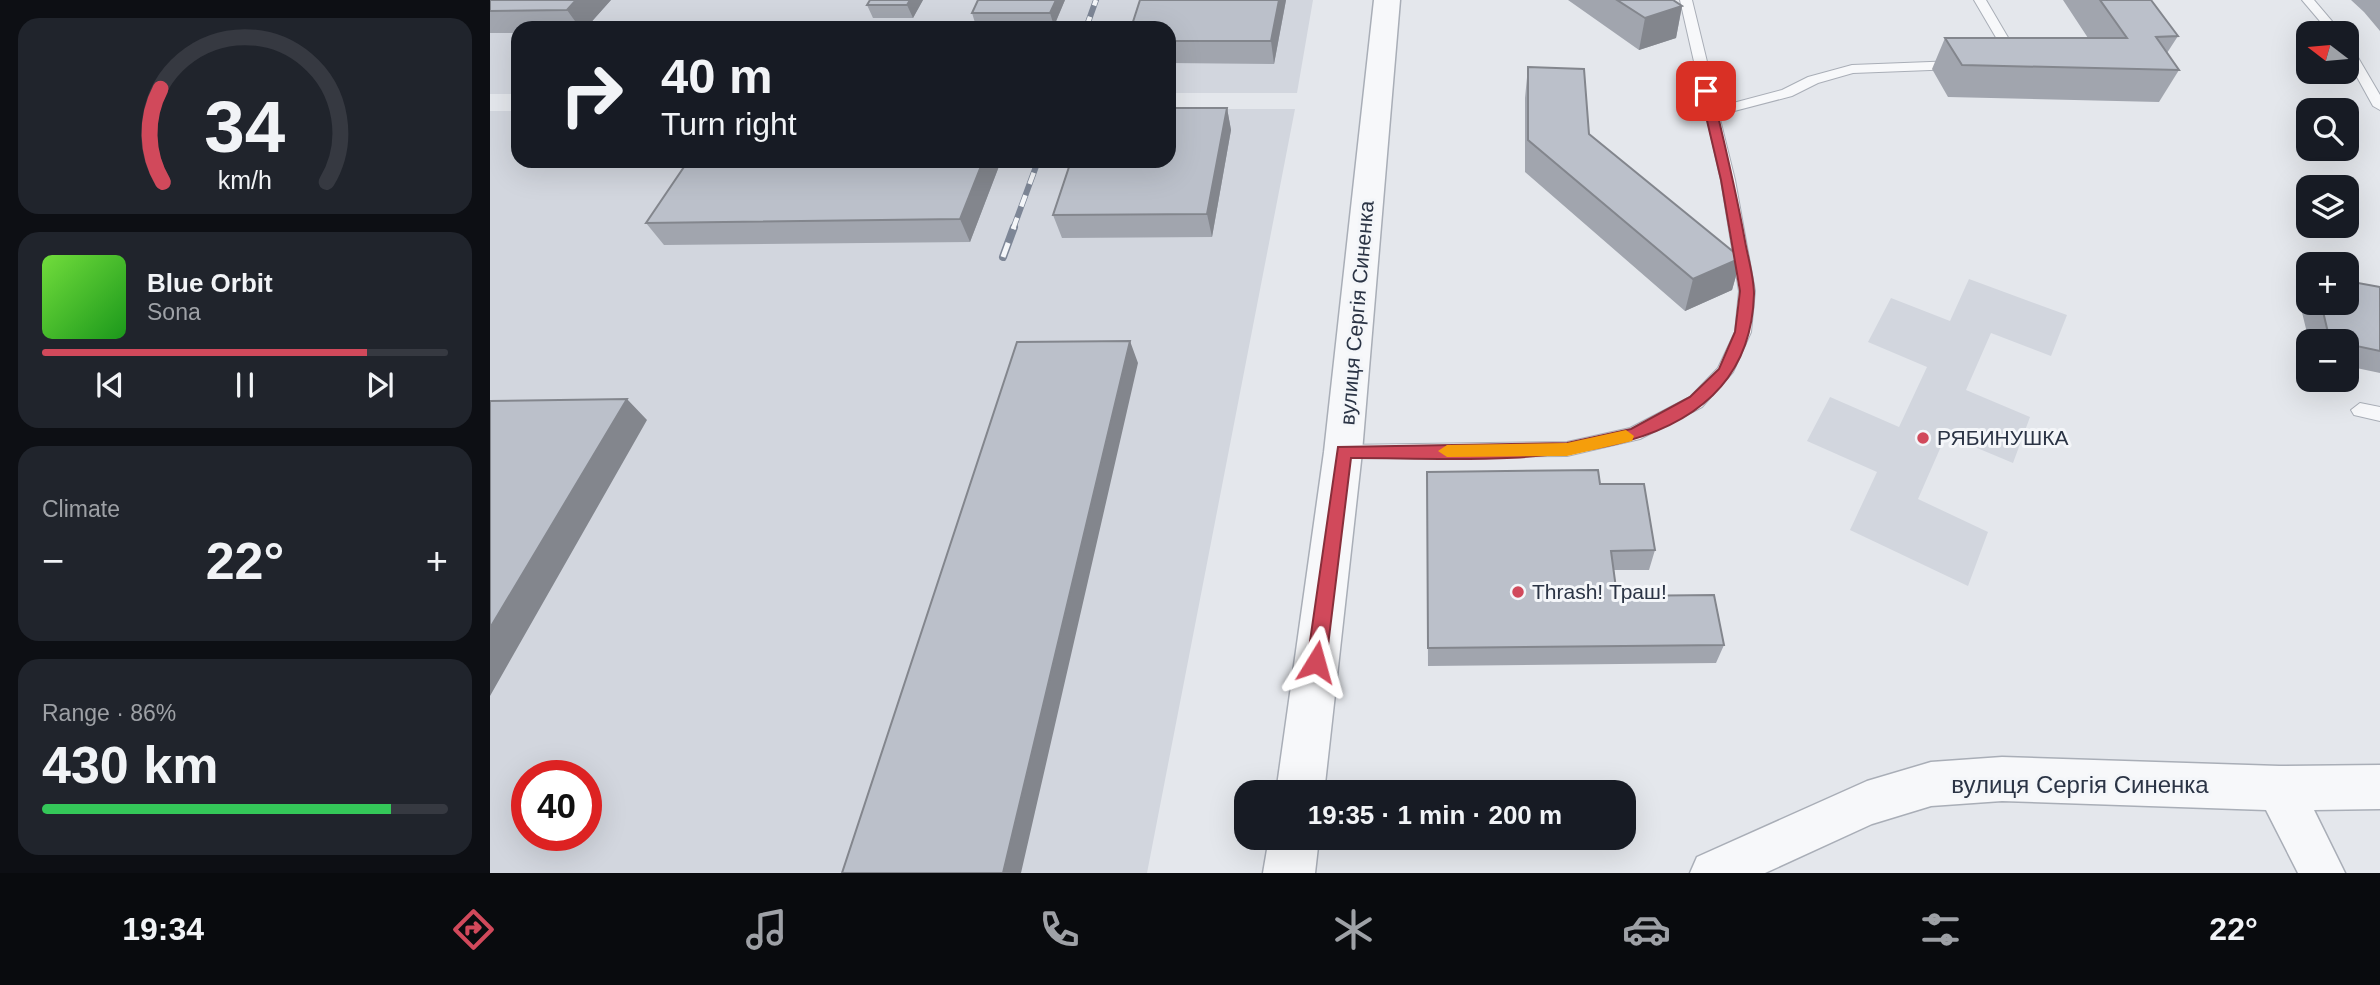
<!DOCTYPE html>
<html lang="en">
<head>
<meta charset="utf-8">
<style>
	body { margin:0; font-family:Helvetica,sans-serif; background:#20242c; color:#f1f3f6; height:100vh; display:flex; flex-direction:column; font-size:26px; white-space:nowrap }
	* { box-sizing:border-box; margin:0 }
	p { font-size:23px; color:#9ea1a6 }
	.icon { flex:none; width:38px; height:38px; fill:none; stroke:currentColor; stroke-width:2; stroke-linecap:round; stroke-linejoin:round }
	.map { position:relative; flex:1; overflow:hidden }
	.drawer { display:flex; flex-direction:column; gap:18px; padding:18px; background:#0d0f14; width:490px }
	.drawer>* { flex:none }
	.guide { position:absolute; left:21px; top:21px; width:665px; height:147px; border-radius:21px; box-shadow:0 7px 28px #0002; background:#171b24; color:#f1f3f6; overflow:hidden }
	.needle { width:46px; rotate:286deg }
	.tools { position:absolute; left:1806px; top:21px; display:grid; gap:14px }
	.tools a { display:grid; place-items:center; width:63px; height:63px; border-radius:14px; background:#171b24; box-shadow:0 7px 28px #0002; font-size:35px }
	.speed { position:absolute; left:21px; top:760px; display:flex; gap:14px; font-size:35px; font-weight:700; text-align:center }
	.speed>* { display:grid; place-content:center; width:91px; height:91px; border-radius:50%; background:#171b24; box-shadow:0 7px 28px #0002; line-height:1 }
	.speed .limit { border:10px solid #d22; background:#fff; color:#111 }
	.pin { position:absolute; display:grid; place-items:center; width:60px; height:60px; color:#fff; margin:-30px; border-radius:14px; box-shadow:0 4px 10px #0006 }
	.me { position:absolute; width:77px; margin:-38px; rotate:8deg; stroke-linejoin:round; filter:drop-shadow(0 0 5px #0008) }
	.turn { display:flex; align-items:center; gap:24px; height:147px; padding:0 35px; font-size:32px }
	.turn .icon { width:91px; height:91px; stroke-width:2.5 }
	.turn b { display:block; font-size:49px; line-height:60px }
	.big { font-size:52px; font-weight:600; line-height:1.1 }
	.drawer .tile { flex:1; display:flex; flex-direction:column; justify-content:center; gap:10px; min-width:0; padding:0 24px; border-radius:21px; background:#20242c }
	.drawer .dial { align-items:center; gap:0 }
	.dial svg { height:182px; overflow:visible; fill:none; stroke:#363941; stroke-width:7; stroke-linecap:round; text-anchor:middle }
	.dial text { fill:#f1f3f6; stroke:none }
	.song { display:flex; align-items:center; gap:21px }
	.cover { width:84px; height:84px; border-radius:10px; background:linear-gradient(135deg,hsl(100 70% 55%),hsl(120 70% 35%)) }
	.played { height:7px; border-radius:4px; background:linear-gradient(90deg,#d1495b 80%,#363941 80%) }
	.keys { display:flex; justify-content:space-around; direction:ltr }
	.heat { display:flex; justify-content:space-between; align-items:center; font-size:38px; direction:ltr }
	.charge { height:10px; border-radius:5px; background:linear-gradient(90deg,#34c759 86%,#363941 0) }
	.trip { position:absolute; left:744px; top:780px; width:402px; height:70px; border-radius:21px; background:#171b24; box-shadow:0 7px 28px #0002; font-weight:600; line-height:70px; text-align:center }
	.dock { display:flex; height:112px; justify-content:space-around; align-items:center; background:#090b0e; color:#9ea1a6 }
	.dock .icon { width:49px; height:49px }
	.dock .selected { color:#d1495b }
	.dock b { font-size:32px; color:#f1f3f6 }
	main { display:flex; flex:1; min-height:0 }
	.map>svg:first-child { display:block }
	.built { fill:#d2d6de; fill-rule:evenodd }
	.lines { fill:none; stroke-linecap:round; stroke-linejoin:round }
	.service-casing { stroke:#a9aeb7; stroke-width:2 }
	.minor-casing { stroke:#a9aeb7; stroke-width:3 }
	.tertiary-casing { stroke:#a9aeb7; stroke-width:3 }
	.service { fill:#f7f8fa; fill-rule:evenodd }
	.minor { fill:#f7f8fa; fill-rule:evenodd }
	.tertiary { fill:#f7f8fa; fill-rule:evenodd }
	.rail-far1-casing { stroke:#7d8696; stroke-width:6 }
	.rail-casing { stroke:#7d8696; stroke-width:8 }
	.rail-far1 { stroke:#f4f6f9; stroke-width:4.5; stroke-dasharray:12; stroke-linecap:butt }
	.rail { stroke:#f4f6f9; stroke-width:5; stroke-dasharray:15; stroke-linecap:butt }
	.wall { fill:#a1a5ae }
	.shaded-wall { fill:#83868d }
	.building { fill:#bbc0ca; stroke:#83868d; stroke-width:2 }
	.route { fill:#d1495b; stroke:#882f3b; stroke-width:2 }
	.slow { fill:#f59e0b }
	.poi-dot { fill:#d1495b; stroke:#f4f6f9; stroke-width:2.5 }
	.labels { text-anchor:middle; stroke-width:6; stroke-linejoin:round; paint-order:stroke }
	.street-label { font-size:21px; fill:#2b3445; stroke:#f4f6f9 }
	.poi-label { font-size:21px; fill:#2b3445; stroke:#f4f6f9; text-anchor:start }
	.near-street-label { font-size:24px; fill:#2b3445; stroke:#f4f6f9 }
</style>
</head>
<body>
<main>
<section class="drawer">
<div class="tile dial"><svg viewBox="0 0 100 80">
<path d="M14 69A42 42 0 1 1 86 69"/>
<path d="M14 69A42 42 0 0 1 13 28" stroke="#d1495b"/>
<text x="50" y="56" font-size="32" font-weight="700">34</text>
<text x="50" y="72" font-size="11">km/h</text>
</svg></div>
<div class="tile">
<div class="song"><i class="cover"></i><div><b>Blue Orbit</b><p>Sona</p></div></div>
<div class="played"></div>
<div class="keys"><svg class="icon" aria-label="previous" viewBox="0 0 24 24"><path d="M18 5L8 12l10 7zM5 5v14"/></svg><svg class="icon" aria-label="pause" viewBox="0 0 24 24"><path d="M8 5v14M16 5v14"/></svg><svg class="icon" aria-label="next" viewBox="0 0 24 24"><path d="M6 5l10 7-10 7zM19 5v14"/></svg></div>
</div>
<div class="tile"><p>Climate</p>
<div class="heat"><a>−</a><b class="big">22°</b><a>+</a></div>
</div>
<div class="tile"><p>Range · 86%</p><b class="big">430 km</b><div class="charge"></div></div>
</section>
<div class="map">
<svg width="1890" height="873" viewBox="0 0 1890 873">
	<rect width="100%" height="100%" fill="#e4e7ec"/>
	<path class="built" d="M0,0H823L807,93H679V28H28V94H0Z
		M679,109H805L657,873H0V111H28V161H679ZM37,775H96V835H37Z
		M1479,279L1577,315L1561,356L1501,333L1476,390L1540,417L1523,463L1456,435L1428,499L1498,532L1478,586L1360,530L1387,472L1317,441L1340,397L1409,427L1437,367L1378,342L1401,298L1460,321Z"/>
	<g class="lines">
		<g class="service-casing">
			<path id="service" d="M1190,0H1202L1228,107L1292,90L1318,77L1362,65L1466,61L1472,65L1466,69L1363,73L1328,83L1302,96L1229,115L1245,180L1265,291L1261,332L1243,372L1212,407L1150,439L1077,456L847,457L844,452L847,447L853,445L1077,442L1140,428L1200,397L1228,368L1245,332L1249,291L1231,180Z
				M1484,0H1496L1523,46L1514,59L1504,56L1511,46Z
				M1812,0H1824L1852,33H1840Z
				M1857,45L1863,49L1890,95V110L1883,106L1857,59Z
				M1870,403L1890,407V421L1864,415L1861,410Z"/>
		</g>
		<g class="minor-casing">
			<path id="minor" d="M1512,757L1789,766L1890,765V809L1824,810L1855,873H1808L1776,810L1512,801L1441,806L1382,824L1275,873H1200L1207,857L1377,781L1441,762Z"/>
		</g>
		<g class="tertiary-casing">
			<path id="tertiary" d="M884,0H910L872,452L834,793H786L834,452Z
				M779,838H829L825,873H773Z"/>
		</g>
		<use href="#service" class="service"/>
		<use href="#minor" class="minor"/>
		<use href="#tertiary" class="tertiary"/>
		<g class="rail-far1-casing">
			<path id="rail-far1" d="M596,28L606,0
				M523,229L548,161"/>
		</g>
		<g class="rail-casing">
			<path id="rail" d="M513,257L524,227"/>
		</g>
		<use href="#rail-far1" class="rail-far1"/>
		<use href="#rail" class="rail"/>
	</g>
	<path class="wall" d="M0,0H121L96,28H28V33H0Z
		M433,0L423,18H383L377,5Z
		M575,0L564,26H486L482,13Z
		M796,0L784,64L679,63V28Z
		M1078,0H1183L1192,6L1186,38L1149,50Z
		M1573,0H1661L1688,36L1677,53L1689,70L1669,102L1458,97L1442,69L1455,38H1598Z
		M1861,0H1890V31L1874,12Z
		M1038,67L1099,134L1251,258L1242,290L1195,311L1035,172V98Z
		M737,108L741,130L722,237L572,238L563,215Z
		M198,161H511L480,242L174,245L156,223Z
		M1818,280V303H1857L1890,287V373L1857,366V341H1819L1807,292Z
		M937,472L1110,484L1165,550L1159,570H1124L1127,596L1234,645L1226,663L938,666Z"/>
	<path class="shaded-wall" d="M86,0H121L96,28H90L77,10Z
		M420,0H433L423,18L417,5Z
		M566,0H575L564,26L560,13Z
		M789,0H796L784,64L781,41Z
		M1192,6L1186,38L1149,50L1155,18Z
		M737,108L741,130L722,237L717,214Z
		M493,161H511L480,242L470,219Z
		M1251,258L1242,290L1195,311L1203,279Z
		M640,341L648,363L531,873H513Z
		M137,399L157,420L0,696V628Z"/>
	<path class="building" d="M0,0H86L77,10L0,11Z
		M380,0H420L417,5H377Z
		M488,0H566L560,13H482Z
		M650,0H789L781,41H679V28H641Z
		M1127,0H1183L1192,6L1155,18Z
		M1610,0H1661L1688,36L1666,37L1689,70L1472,65L1455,38H1637Z
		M1038,67L1094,69L1099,134L1251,258L1203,279L1038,140Z
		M679,108H737L717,214L563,215L581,161H679Z
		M198,161H493L470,219L156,223Z
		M1857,281L1890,287V351L1857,344V341H1840L1831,303H1857Z
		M640,341L513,873H352L527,342Z
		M137,399L0,628V401Z
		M1108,470L1110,484H1154L1165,550L1121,551L1127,596L1224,595L1234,645L938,648L937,472Z"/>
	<path class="route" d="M1216,87L1222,91C1234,141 1246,190 1255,241C1258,258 1264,277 1264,294C1259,486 992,457 861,458L836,662L833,668L826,670L820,668L817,662L848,447L1077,443L1141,429L1200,397L1229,369L1245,332L1250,291L1231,180L1210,91Z"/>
	<path class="slow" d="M1136,430L1144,436L1142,441L1077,456L957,457L948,451L957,445L1077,443Z"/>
	<g class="poi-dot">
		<circle cx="1433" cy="438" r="7"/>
		<circle cx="1028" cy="592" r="7"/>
	</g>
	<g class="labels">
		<g class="street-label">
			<text transform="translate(867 313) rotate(-85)" y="7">вулиця Сергія Синенка</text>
		</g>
		<g class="poi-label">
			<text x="1447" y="445">РЯБИНУШКА</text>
			<text x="1042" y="599">Thrash! Траш!</text>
		</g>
		<g class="near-street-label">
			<text x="1590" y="793">вулиця Сергія Синенка</text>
		</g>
	</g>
</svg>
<div class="tools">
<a><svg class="needle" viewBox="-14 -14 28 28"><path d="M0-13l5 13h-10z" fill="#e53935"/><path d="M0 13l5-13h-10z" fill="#9ea1a6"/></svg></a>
<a><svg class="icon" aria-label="search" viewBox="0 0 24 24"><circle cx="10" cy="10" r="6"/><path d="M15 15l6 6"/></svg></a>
<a><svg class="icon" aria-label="layers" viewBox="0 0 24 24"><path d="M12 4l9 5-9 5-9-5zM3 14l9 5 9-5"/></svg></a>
<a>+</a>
<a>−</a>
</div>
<div class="speed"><div class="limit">40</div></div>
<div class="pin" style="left:1216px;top:91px;background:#d93025"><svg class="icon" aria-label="arrive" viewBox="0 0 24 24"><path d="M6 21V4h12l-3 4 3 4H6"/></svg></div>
<svg class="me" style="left:826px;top:662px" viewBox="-20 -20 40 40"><path d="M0-17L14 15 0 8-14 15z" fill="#d1495b" stroke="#fff" stroke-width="4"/></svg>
<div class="trip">19:35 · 1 min · 200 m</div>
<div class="guide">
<div class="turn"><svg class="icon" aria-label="right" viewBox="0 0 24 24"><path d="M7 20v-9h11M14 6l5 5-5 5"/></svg><div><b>40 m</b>Turn right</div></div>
</div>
</div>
</main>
<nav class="dock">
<b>19:34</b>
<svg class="icon selected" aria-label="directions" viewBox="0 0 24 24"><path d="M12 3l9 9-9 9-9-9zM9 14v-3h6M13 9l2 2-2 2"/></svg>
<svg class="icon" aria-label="music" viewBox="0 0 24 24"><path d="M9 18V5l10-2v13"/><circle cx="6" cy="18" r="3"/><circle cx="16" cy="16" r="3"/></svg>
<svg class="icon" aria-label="phone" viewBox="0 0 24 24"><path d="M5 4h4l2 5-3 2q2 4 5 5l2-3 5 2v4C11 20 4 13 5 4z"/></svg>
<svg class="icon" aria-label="climate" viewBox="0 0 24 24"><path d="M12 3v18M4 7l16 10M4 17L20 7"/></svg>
<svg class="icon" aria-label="car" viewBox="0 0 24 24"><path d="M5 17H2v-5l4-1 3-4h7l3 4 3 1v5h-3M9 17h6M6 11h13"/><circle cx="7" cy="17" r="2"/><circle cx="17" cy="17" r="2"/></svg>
<svg class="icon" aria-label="filters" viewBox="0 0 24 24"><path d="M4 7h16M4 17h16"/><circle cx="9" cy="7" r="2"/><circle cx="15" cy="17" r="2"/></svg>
<b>22°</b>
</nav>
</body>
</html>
